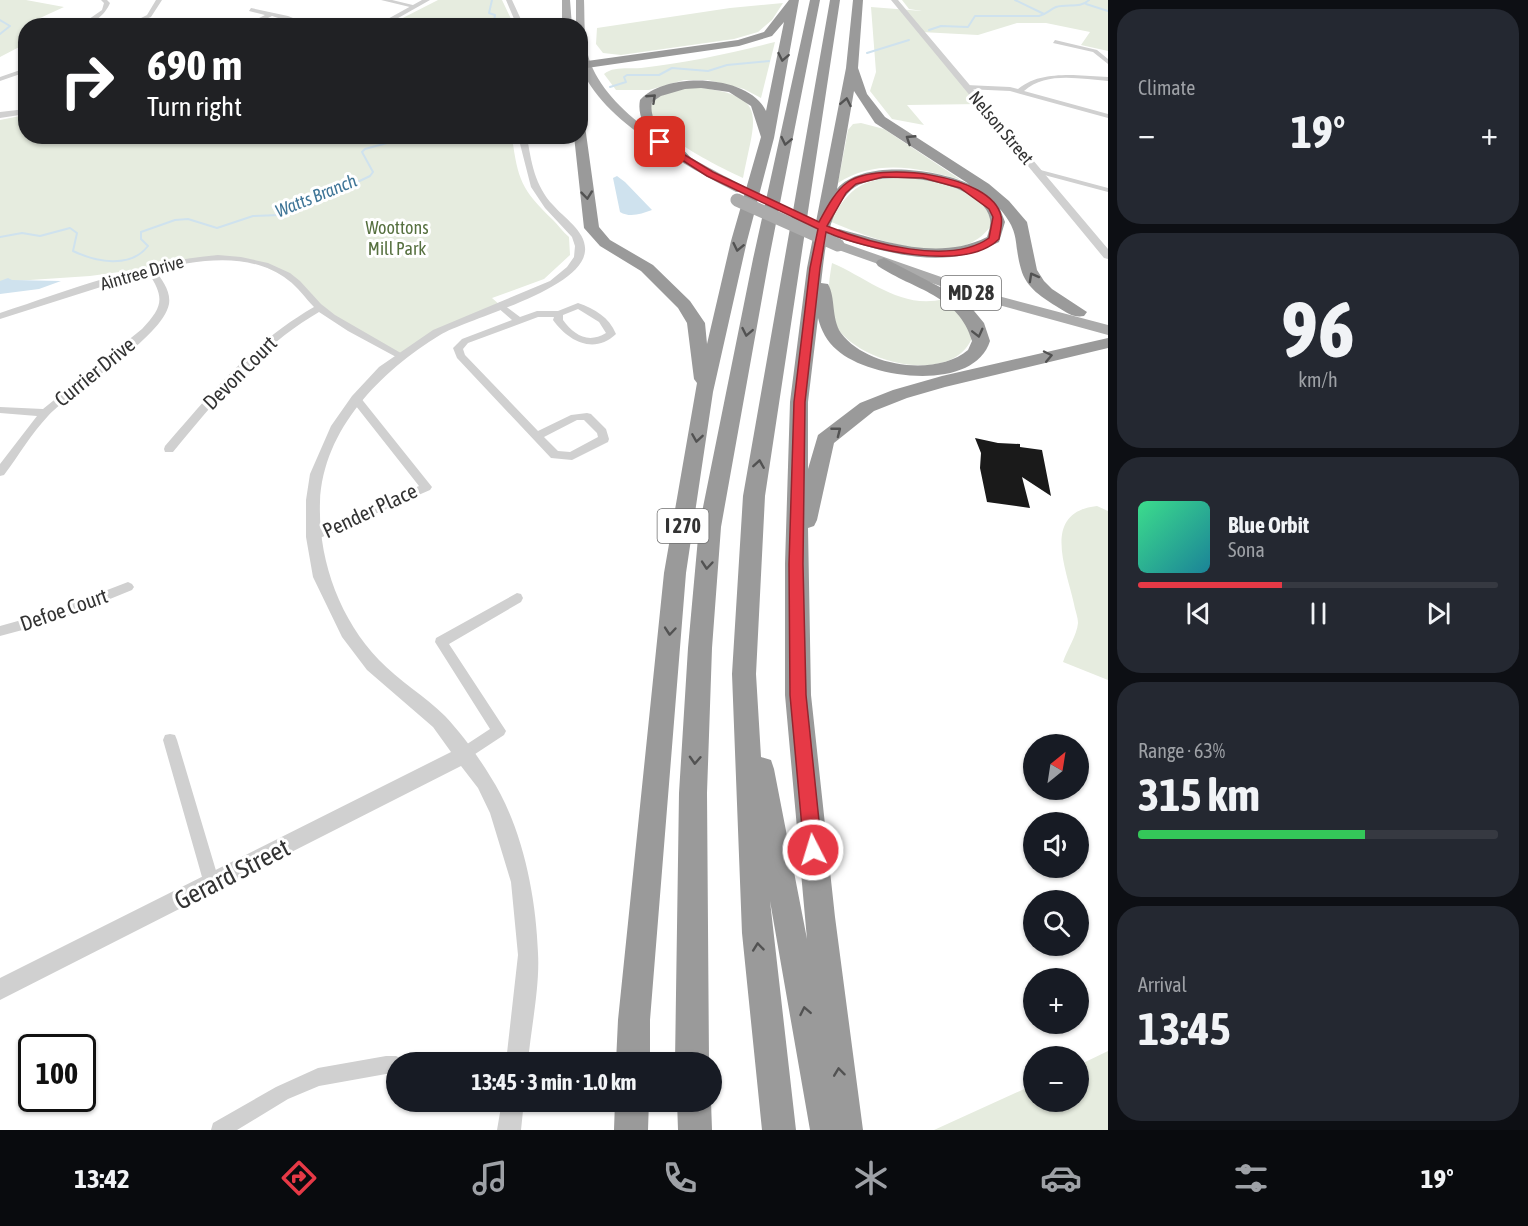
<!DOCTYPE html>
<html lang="en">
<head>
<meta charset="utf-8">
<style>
	body { margin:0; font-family:"Asap Condensed",sans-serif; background:#242831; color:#f1f3f6; height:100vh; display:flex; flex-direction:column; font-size:22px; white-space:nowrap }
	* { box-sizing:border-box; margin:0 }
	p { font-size:20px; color:#9ea1a6 }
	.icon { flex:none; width:33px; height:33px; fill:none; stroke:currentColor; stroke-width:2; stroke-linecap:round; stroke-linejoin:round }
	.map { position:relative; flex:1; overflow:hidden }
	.sheet { display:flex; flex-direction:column; gap:9px; padding:9px; background:#0d0f14; width:420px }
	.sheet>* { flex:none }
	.hud { position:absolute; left:18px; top:18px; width:570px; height:126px; border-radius:24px; box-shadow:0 2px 4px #0004; background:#202124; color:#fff; overflow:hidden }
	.needle { width:39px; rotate:30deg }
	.fabs { position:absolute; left:1023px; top:734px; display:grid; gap:12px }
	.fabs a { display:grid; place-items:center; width:66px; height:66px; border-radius:50%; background:#171b24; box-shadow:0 2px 4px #0004; font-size:30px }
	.speed { position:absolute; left:18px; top:1034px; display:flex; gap:12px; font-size:30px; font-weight:700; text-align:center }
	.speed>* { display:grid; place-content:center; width:78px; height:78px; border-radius:50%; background:#171b24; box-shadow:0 2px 4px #0004; line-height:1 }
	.speed .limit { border:3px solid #111; border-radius:9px; background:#fff; color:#111 }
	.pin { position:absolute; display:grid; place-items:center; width:51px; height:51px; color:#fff; margin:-26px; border-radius:12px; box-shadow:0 3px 9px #0006 }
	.me { position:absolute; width:66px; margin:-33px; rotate:355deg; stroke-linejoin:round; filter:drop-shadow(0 0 4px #0008) }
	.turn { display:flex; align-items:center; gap:21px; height:126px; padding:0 30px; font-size:27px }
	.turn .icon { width:78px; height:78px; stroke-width:2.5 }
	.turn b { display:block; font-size:42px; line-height:51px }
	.big { font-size:45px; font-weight:700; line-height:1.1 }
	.sheet .card { flex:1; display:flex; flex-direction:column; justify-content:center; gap:9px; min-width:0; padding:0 21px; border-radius:24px; background:#242831 }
	.sheet .dial { align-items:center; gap:0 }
	.dial b { font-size:78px; line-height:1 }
	.song { display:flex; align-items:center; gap:18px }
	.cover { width:72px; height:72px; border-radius:9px; background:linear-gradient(135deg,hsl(150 70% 55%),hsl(190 70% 35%)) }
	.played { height:6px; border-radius:3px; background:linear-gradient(90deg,#e63946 40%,#363941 40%) }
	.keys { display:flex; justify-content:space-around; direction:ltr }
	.heat { display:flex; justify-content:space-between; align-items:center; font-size:33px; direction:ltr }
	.charge { height:9px; border-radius:4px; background:linear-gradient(90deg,#34c759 63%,#363941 0) }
	.trip { position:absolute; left:386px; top:1052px; width:336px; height:60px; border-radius:30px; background:#171b24; box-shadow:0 2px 4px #0004; font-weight:700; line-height:60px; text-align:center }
	.dock { display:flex; height:96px; justify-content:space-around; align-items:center; background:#090b0e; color:#9ea1a6 }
	.dock .icon { width:42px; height:42px }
	.dock .on { color:#e63946 }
	.dock b { font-size:27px; color:#f1f3f6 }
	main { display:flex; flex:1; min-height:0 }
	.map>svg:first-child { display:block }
	.green { fill:#e6ecdf }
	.water { fill:#cfe2ee }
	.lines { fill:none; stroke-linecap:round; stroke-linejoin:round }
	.stream { stroke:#cfe2ee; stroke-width:2 }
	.building { fill:#1a1a1a }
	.minor { fill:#d0d0d0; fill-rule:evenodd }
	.tertiary { fill:#d0d0d0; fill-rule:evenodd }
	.primary { fill:#ababab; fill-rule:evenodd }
	.motorway { fill:#9a9a9a; fill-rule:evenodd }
	.primary-bridge { stroke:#ababab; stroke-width:13 }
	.oneway { stroke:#525252 }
	.route { fill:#e63946; stroke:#96252e; stroke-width:1.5; fill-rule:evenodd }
	.labels { text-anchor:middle; stroke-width:6; stroke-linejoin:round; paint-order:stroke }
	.far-street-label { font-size:18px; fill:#333; stroke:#fff }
	.far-water-label { font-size:18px; font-style:italic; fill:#3f7597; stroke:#fff }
	.far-park-label { font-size:18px; fill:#56703f; stroke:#fff }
	.shield { fill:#fff; stroke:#707070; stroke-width:1.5 }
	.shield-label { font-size:20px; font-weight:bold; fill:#333 }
	.street-label { font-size:21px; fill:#333; stroke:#fff }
	.near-street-label { font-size:26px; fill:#333; stroke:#fff }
</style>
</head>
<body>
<main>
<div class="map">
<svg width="1108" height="1130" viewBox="0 0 1108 1130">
	<rect width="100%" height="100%" fill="#fff"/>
	<path class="green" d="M0,0H26L64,7L40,18V25L26,26L25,44L0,57Z
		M438,0H502L514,25H389Z
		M902,0H1108V51L1081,45L1090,32L1046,23H1017L978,35L921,32L981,104L907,105L924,125L892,119L870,91L876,72L871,7L922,11L909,9Z
		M783,3L772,20L758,32L734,39L621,55L603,53L596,44L597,28L730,8Z
		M775,42L761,98L744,89L708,80H684L649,90H616L604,74C613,66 629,69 641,68C686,63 731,53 775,42Z
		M693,87C771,95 755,115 743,178C709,162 587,103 693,87Z
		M25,115L26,136L512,137C518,180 521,189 553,220C558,225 563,232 569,237L570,255L544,279L492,298L500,305L437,332L401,356L344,326L298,283L260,264L222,258L90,276L0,282V120Z
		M861,123L884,129L961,180C920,168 877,158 838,183L848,130L853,124Z
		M904,177C935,181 985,187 992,224C961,274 869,238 829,221C854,185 859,180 904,177Z
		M832,263C868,278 901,310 944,299L954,305L973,335C956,389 848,363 832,318C826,300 829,280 832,263Z
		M1097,506L1108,511V680L1063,662C1067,650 1077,635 1078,623C1078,617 1075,610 1074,604C1066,568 1041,512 1097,506Z
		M1108,1051V1130H934L1033,1085L1034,1101H1078L1079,1065Z"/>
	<path class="water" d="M617,176L625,182L652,210C641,214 630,218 620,212L613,178Z
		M8,278L12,280L61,281L39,289L0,294V281Z"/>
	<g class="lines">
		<path class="stream" d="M492,0L489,13L495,15L494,21L500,26
			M1015,0L1044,14
			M1086,4L1108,11
			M0,20L10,26L0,34
			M929,30L941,26L968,27L975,16H1039C1047,14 1049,10 1056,7C1067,3 1080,9 1089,0
			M867,53L909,40
			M610,87L626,82L624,77L627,75H659L672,68L708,71L727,65L769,61
			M0,237L22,233L40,236L70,228L77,233L73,251C96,262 130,269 148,246L141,239V232L175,220L188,219L217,228L253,216L280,215L343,189L370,176L373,172L362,152L365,149L398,140L403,136"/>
	</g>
	<path class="building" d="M975,438L998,443L1020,444V447L1042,450L1051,496L1022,477L1030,508L987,502L980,468L981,453Z"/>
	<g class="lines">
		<path class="minor" d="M101,0H107L110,3C105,15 92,26 79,26L102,10L104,3Z
			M156,0H162L151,17L133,24V22L147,15Z
			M381,0H392L417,6L414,8Z
			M251,8L288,16L313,26H303L272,16L252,26H243L265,15L249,11Z
			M1055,40L1097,50L1108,59V64L1093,52L1053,43Z
			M26,68V72L0,81V77Z
			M1073,75L1108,77V81C1081,79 1046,71 1024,91L1108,114V118L1010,91L966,89L963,87L966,85L1010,87L1018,89C1034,76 1053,75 1073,75Z
			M1033,168L1108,188V192L1033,172Z
			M218,255L241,257L268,263L290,273L300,281L321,304L335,315L406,356L401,359L398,358L348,331L319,312C259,347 217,399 173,452H165L164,449L165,446C210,394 253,342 314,307C305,298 298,287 288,280C251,251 197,260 155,270C162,280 171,291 169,304C162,339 75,388 48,416C31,434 19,455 4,475L0,476V464L37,416L0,413V407L43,409L142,329C163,307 165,298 148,272L0,319V313C70,290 144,261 218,255Z
			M500,302L520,317L537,311H558L578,303C595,309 609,317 616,334C594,355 568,341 553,320L554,317H538L468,343L463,349L465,355L538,431L571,415L587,413L591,414L606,429L609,439L608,442L572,460L551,458L457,358L453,348L462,339L512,320L497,307L496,305ZM578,309L599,322L606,333C588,344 574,335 563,320V315ZM577,420H584L597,433L598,437L570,452L558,451L544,437Z
			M356,396L360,397L432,487L430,490L313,541L307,537L309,534L419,486L352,401V397Z
			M128,582L132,584L134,587L132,590L56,621L0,636V626L50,612Z
			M517,593L521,594L523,598L521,602L449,644L506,731L504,735L463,762L458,760L456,755L458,750L490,729L435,642L436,638Z
			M170,734L175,735L177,740L220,884L218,890L212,892L206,890L204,884L163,740L165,735Z
			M386,1056H396L402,1059L404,1062H396V1074H386L319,1086L288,1099L237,1130H211L213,1123L276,1087L318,1068Z"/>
		<path class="tertiary" d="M422,0H430L384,26H375Z
			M506,0H512L524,26H517Z
			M891,0H898L1108,249V259L1104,258Z
			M26,109V114L0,118V112Z
			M518,136H527C531,162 535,186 553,205C564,218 587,232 585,251C582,290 471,317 440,335C381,371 323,429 320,502C318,559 339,618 379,660C399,681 425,696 445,716C461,733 478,756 490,776C522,825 536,895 538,953C540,986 531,1028 528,1062H506L518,955L511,882L490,813L478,788L461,766L0,1000V978L451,752L433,727L367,670L342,637L313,577L306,537V500L310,474L331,426L352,396L379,367L433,330L550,281L567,267L574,257L575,246L572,237L545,208L531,187Z
			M502,1101H524L521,1130H497Z"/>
		<path class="primary" d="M562,0H570L572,26H562Z
			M576,0H584C585,22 583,48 593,69C618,122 694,160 744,186L746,189L744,192H736C688,167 600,120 581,67C577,55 580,38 580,26H576Z
			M838,241L987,293L1108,325V335L977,299L833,248L831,245Z"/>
		<path class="motorway" d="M789,0H799L774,138L747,241L713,392L686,573L650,1020V1062H616L618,1020L664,573L697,383L694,379L687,323L678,308L641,271L600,246L584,228L574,136H580V125L585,126L599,227L610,240L653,265L690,301L705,323L707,344L731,241L761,137L751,106L729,92L701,88L685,89L661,96L652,102C647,128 677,140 691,158L689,161H679C662,145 635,127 640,100C665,71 749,74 766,111L784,22L772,36L739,46L580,69V62L738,40L764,32Z
			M810,0H820L769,259L721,527L712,648L707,793L709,1062H675L679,793L688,648L699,527L753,259Z
			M830,0H840L765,496L756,674L761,757L771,760L774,769L807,939L785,695V564L790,402L807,268L846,68L853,0H863L858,68L867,94L885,117L989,184L1009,201L1027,222L1037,270L1044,281L1052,289L1087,312L1084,316C1074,318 1067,313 1059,308C1043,298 1026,288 1021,269C1013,241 1021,234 1000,209L1005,222L999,242C943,272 891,253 834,237L831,234L839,229C888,242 939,261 987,237C989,231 991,225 990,219C983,179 876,166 851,190C827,213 825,251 821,283L828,284C836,298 831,318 841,333C866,367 936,377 968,350L972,341C959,295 914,290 878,266L876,263L878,260L884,258L965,300L984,323L990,341C974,393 869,379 837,350C827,342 821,330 818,318L808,402V469L818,435L860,403L893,390L942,376L1108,338V348L945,387L907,398L874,411L834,443L817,520L814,526L808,528L811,695L835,917L863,1130H810L770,901L796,1130H762L742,933L732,674L743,496ZM854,91L875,123L969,184C936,169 863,159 837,189Z
			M615,1101H649L648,1130H614Z
			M677,1101H711L712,1130H678Z"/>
		<path class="primary-bridge" d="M737,200L838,245"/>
	</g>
	<defs><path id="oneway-chevron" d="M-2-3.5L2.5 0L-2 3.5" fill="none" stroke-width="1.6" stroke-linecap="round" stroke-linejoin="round" transform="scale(1.5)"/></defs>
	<g class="oneway">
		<use href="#oneway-chevron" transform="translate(783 57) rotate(101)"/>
		<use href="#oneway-chevron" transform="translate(652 98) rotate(-43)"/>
		<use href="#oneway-chevron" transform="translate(846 102) rotate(-79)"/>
		<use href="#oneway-chevron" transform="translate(910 139) rotate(-147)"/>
		<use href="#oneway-chevron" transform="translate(786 141) rotate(102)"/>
		<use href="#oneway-chevron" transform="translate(587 195) rotate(84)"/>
		<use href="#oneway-chevron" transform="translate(738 247) rotate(102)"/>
		<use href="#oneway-chevron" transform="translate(1033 277) rotate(-119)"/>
		<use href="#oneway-chevron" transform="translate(747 332) rotate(101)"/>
		<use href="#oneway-chevron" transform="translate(978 333) rotate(76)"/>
		<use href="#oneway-chevron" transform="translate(1048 356) rotate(-12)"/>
		<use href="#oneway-chevron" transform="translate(837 431) rotate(-38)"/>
		<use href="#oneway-chevron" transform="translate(697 438) rotate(99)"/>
		<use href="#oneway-chevron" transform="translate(759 464) rotate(-81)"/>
		<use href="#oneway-chevron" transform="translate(707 565) rotate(95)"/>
		<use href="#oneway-chevron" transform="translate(670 631) rotate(95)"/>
		<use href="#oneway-chevron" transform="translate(695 760) rotate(93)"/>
		<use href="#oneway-chevron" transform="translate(758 947) rotate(-96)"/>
		<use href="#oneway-chevron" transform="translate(805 1011) rotate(-101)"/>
		<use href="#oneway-chevron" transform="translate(839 1072) rotate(-97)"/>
	</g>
	<path class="route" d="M660,140L713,172L819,222C826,209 835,191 848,182C878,161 992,174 1001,216C1003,222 1000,232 999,239C965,273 865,249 826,232L820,268L805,402L803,564L806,695L822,850L819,856L813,859L807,856L804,850L790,695L789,564L794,402L810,268L818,229L707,176L657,144V141ZM883,177L923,178L960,188L989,209L993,217L989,238C950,266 869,243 827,226L846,193L856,184Z"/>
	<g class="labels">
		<g class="far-street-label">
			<text transform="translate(1001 128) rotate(50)" y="6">Nelson Street</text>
			<text transform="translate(142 273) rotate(-16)" y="6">Aintree Drive</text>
		</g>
		<g class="far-water-label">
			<text transform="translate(316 196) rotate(-22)" y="6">Watts Branch</text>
		</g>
		<g class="far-park-label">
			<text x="397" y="234">Woottons<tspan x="397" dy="21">Mill Park</tspan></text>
		</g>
		<g class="shield">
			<rect x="941" y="276" width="60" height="34" rx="4.5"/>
			<rect x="657.5" y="509" width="51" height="34" rx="4.5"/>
		</g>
		<g class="shield-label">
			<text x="971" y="300">MD 28</text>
			<text x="683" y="533">I 270</text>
		</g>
		<g class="street-label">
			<text transform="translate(95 372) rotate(-39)" y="7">Currier Drive</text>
			<text transform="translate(240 373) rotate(-45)" y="7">Devon Court</text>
			<text transform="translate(370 511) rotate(-25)" y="7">Pender Place</text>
			<text transform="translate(64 610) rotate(-19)" y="7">Defoe Court</text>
		</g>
		<g class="near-street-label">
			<text transform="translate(232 874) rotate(-27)" y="9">Gerard Street</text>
		</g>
	</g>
</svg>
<div class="fabs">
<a><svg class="needle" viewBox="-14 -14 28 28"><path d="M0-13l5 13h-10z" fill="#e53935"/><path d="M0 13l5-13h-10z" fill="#9ea1a6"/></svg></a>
<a><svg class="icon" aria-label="sound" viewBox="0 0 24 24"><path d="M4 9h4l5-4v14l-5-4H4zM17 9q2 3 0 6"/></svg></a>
<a><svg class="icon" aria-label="search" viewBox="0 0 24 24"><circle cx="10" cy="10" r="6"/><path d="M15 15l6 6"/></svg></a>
<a>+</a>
<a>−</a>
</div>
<div class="speed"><div class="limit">100</div></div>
<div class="pin" style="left:660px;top:142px;background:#d93025"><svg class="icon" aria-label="arrive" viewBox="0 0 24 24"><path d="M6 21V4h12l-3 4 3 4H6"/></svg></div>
<svg class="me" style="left:813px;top:850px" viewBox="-20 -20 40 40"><circle r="17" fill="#e63946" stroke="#fff" stroke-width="3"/><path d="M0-11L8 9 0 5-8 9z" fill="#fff"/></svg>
<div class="trip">13:45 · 3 min · 1.0 km</div>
<div class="hud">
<div class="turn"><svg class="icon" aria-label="right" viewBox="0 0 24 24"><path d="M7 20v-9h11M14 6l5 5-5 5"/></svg><div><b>690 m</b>Turn right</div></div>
</div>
</div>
<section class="sheet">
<div class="card"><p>Climate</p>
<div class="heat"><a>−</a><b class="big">19°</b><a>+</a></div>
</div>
<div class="card dial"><b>96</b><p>km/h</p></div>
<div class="card">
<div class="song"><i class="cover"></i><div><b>Blue Orbit</b><p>Sona</p></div></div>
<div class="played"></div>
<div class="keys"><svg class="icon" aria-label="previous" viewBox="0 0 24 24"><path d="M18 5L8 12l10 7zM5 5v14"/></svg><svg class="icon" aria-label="pause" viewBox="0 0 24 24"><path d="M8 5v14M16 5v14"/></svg><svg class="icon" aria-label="next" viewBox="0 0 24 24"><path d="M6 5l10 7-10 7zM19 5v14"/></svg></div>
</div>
<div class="card"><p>Range · 63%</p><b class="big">315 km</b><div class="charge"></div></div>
<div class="card"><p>Arrival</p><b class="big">13:45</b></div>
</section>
</main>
<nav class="dock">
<b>13:42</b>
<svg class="icon on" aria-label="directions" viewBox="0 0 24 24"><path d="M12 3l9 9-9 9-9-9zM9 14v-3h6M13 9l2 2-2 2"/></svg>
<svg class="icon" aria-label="music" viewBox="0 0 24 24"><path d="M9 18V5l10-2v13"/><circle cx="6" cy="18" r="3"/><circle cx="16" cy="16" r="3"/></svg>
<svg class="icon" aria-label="phone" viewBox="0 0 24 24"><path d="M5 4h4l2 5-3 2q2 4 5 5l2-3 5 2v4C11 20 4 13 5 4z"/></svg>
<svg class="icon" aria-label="climate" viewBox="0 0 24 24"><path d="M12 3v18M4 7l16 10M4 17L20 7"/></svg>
<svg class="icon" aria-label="car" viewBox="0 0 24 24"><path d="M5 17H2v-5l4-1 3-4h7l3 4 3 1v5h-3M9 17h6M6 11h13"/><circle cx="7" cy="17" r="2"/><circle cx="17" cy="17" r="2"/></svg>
<svg class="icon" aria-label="filters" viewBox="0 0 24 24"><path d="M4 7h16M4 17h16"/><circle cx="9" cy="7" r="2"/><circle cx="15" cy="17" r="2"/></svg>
<b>19°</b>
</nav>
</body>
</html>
